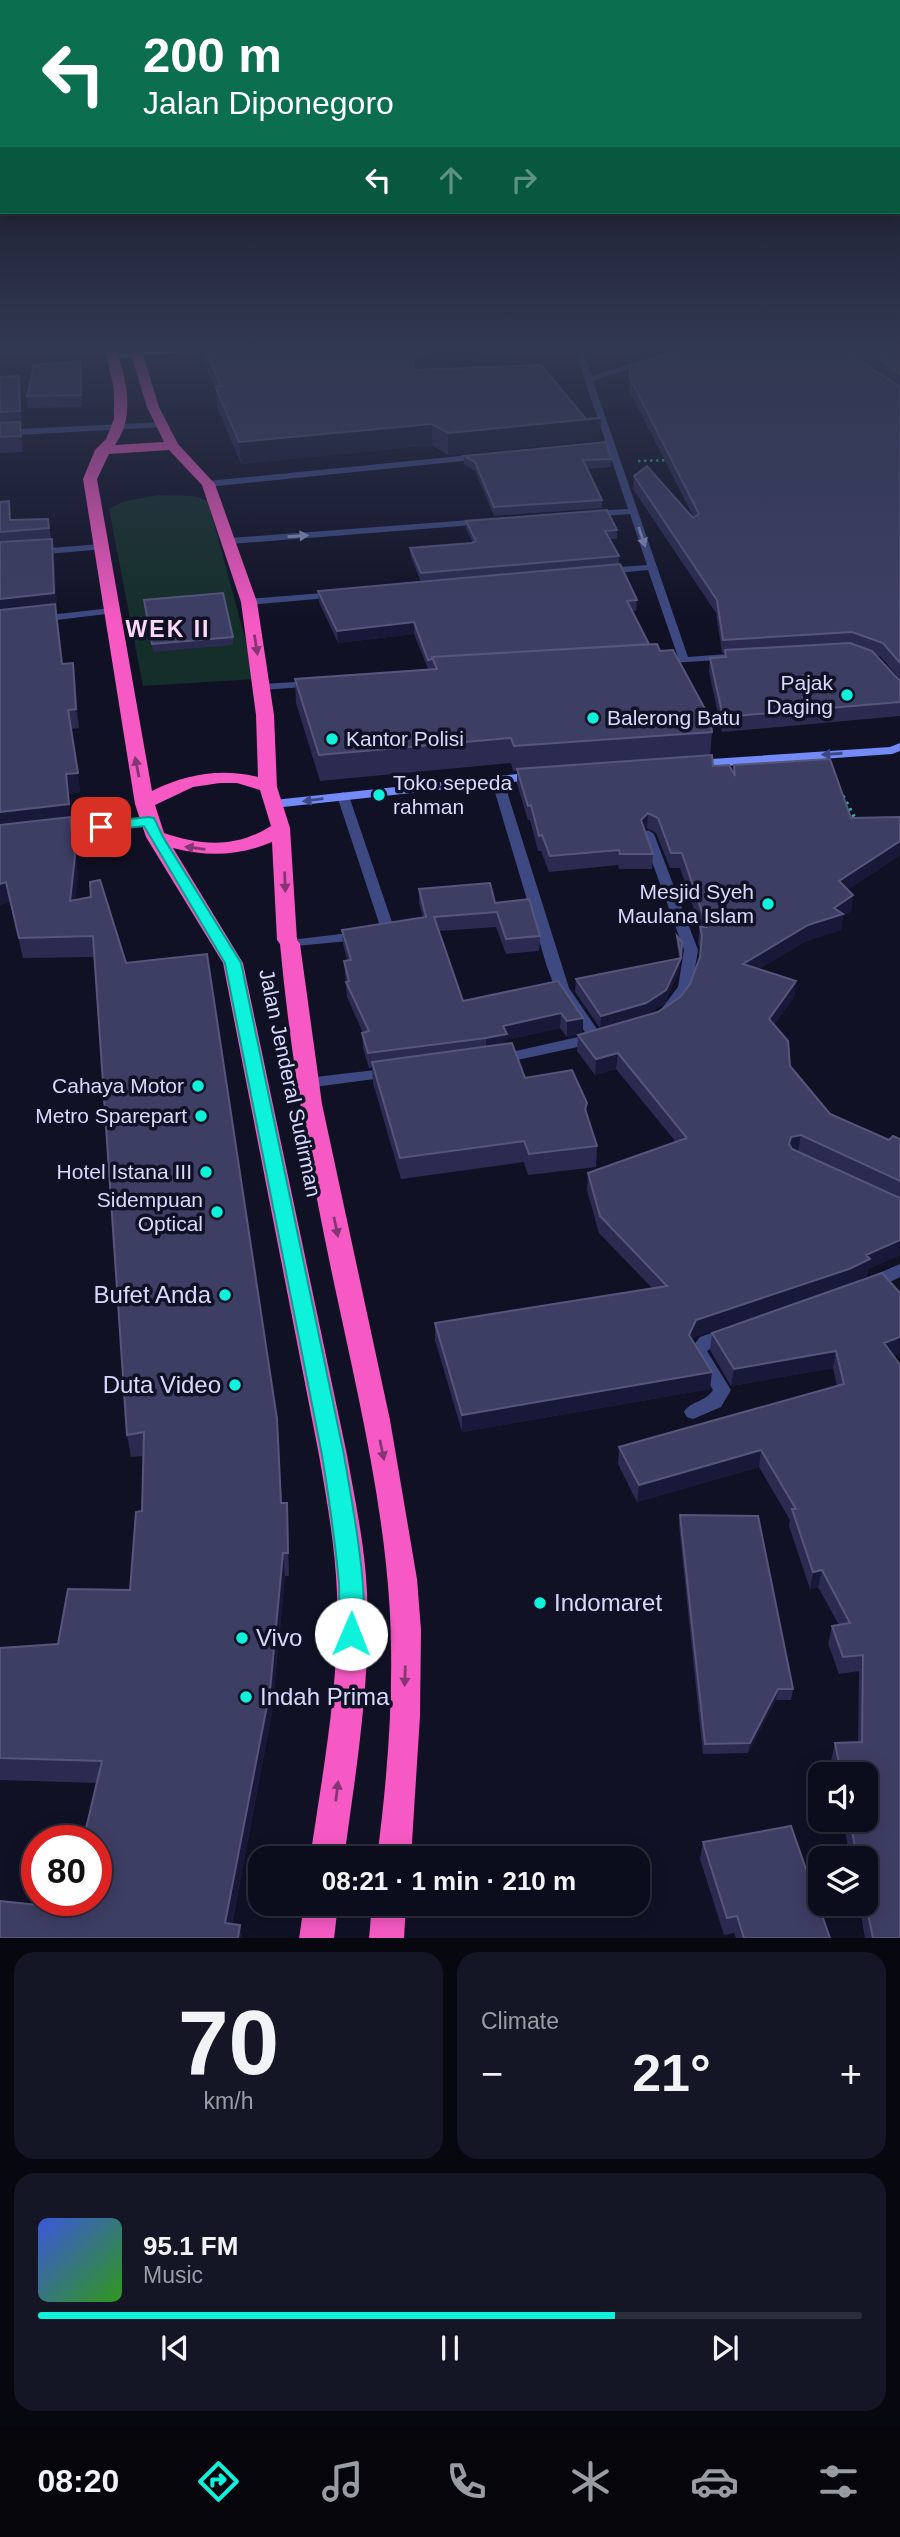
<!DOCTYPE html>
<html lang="en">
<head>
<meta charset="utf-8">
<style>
	body { margin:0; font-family:Helvetica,sans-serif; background:#151625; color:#f1f3f6; height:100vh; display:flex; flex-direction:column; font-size:26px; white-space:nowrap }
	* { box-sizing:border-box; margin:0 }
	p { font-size:23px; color:#9a9ca3 }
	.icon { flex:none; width:38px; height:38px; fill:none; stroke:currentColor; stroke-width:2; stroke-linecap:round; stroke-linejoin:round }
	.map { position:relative; height:1938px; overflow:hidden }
	.drawer { display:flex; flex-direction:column; gap:14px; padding:14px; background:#07070f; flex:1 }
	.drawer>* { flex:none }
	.banner { position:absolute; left:0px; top:0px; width:901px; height:214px; box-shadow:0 4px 18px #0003,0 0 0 2px #2c2d3b; background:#0b6e4f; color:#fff; overflow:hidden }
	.buttons { position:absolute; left:808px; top:1762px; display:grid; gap:14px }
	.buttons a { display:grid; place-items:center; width:70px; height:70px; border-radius:14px; background:#0c0d1c; box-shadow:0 4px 18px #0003,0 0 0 2px #2c2d3b; font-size:35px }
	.speed { position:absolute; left:21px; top:1825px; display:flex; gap:14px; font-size:35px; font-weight:700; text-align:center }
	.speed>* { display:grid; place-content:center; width:91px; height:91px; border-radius:50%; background:#0c0d1c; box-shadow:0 4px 18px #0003,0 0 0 2px #2c2d3b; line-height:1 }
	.speed .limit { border:10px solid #d22; background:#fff; color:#111 }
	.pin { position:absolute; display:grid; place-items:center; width:60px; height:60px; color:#fff; margin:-30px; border-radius:14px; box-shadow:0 4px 10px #0006 }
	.me { position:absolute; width:77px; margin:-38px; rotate:1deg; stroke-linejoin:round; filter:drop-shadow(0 0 5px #0008) }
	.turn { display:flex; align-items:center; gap:24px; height:147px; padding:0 28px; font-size:32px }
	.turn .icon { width:91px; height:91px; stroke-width:2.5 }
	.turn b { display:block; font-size:49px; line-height:60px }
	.lanes { display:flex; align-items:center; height:66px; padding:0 28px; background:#0003; justify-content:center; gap:35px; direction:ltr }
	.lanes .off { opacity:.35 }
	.big { font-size:52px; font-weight:700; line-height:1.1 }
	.drawer .card { flex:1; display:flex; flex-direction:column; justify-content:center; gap:10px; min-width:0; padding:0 24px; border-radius:21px; background:#151625 }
	.drawer .dial { align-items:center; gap:0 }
	.dial b { font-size:91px; line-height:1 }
	.song { display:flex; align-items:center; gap:21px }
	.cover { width:84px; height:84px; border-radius:10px; background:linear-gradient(135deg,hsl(230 70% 55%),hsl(110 70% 35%)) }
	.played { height:7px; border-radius:4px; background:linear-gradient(90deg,#0ef2dc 70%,#2c2d3b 70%) }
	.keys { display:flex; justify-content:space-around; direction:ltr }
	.heat { display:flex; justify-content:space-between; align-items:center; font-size:38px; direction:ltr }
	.drawer .tiles { flex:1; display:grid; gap:14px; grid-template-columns:1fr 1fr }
	.card:last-child { grid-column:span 2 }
	.trip { position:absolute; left:248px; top:1846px; width:402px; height:70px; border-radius:21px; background:#0c0d1c; box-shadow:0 4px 18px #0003,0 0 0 2px #2c2d3b; font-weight:700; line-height:70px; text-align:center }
	.menu { display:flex; height:112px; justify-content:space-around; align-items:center; background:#05050b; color:#9a9ca3 }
	.menu .icon { width:49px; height:49px }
	.menu .selected { color:#0ef2dc }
	.menu b { font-size:32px; color:#f1f3f6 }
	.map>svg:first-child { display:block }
	.green { fill:#142f29 }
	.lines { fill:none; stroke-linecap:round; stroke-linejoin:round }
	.path-far1 { stroke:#36b292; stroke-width:2.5; stroke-dasharray:2.5 3.5; stroke-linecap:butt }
	.path { stroke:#36b292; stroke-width:3.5; stroke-dasharray:2.5 4.5; stroke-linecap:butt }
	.lane { fill:#3e4982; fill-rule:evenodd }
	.street { fill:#3e4982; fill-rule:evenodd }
	.secondary { fill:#738af7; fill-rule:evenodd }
	.highway { fill:#f659c3; fill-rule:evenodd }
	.wall { fill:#2b2b52 }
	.shaded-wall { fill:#181938 }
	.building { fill:#3d3e64; stroke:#56567c; stroke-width:2 }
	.oneway { fill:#8a92c0 }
	.oneway2 { fill:#833574 }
	.oneway3 { fill:#3d4784 }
	.route { fill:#0ef2dc; stroke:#099d8f; stroke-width:2 }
	.poi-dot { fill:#0ef2dc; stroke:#101125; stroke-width:2.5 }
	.labels { text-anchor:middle; stroke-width:7; stroke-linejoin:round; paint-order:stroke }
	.poi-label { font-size:21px; fill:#d7dafd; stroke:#101125; text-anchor:end }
	.street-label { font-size:21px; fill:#d7dafd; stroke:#101125 }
	.far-district-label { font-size:23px; font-weight:bold; letter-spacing:2px; fill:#fdd9f7; stroke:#101125 }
	.near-poi-label { font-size:24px; fill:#d7dafd; stroke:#101125; text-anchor:start }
</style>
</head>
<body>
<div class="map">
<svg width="900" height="1939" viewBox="0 0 900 1939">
	<rect width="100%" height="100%" fill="#101125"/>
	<path class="green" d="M158,495L194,496L208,501L256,679L143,686L109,509L122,502Z"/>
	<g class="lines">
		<path class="path-far1" d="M638,461L671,460"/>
		<path class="path" d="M843,796L857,822"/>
		<path class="lane" d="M343,792L349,796L394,928L392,931L370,939L285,947L283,944L290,940L367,931L380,926L337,796Z"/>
		<path class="street" d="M575,351H583L592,376L671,351H683L593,381L688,657L728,654L732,655V659L657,664V660L678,657L648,570L606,574L601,571L606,568L647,565L630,514L591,517L586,514L591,511L628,509Z
			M162,422L166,425L165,427L0,436V430Z
			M480,454L483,455V459L208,487L203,484L208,481Z
			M483,519L486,520V524L230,544L225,541L230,538Z
			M101,544L106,547L105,549L0,558V552Z
			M335,592L340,595L339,597L249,605L244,602L249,599Z
			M111,608L115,609V613L40,622L35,619L40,616Z
			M313,681L317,682V686L262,690L256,687L262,684Z
			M497,775L503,779L569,988L603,1038L596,1043L499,1064L494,1062L492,1059L494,1056L587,1035L555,988L547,967L491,779Z
			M648,830L654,834L698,950L692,987L671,1015L666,1016L659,1012L678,987L684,950L642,834Z
			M392,1068L397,1070L400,1073L397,1076L307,1088L299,1083L307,1078Z
			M900,1264V1277C889,1282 875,1292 863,1288L860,1284L863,1280Z
			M728,1327L734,1329L737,1334L734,1339L717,1344L707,1351L731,1390L721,1407L693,1419L687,1417L684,1412C690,1401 706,1402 713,1390L689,1351L700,1337Z"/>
		<path class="secondary" d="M147,351H179L175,353L113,358L109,356L113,354Z
			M900,743V751L892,754L696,768L690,764L696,760L890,747Z
			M536,772L542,776L540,779L274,808L268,804L274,800Z
			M149,817L155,821L153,824L53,836L47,832L53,828Z"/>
		<path class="highway" d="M105,351H117C127,383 135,416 115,445L164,442L147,407L130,351H142L159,407L178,444L215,484L257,602L274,715L277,787L290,828L297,940L300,944L322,1104L390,1420L417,1579L421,1630L420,1716L411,1858H377C388,1773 395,1684 389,1598C381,1486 353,1374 330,1264C308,1158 290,1052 280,944L277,940L272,842C239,856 208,857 173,848L243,963L347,1455C355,1500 365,1546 367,1592C371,1681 356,1771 344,1858H310C323,1771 340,1681 337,1593C335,1546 327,1501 319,1455L223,963L146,837L135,804L83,479L95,450L106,439L114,419V389ZM169,450L202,485L241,602L256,715L258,777C221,768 186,774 152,791L97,479L109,454ZM220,783H237L260,790L271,826C236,848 202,846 164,833L155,805L193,787Z
			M304,1904H338L334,1939H299Z
			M372,1904H406L404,1939H369Z"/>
	</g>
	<path class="wall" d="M198,351H515L445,369L586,419L601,418L599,440L448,455L432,445L241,464L217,407L216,390Z
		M678,351H900V387L867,362L859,359L900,387V679L881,657L875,655L898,679L900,680V716L722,732L709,672L710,658L725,657V653H722L716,613L633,489L634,476L694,518L629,390L630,365Z
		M81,361L83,373L82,407L28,408L27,396Z
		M19,376L21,392L22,426H21L23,452L0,453V377Z
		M464,456L611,459V467L587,469L602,500V508L494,516L475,471L464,464Z
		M0,502L12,520L48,519L54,556L57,611H56L62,664L75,682L79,728L71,729L80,792L68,794L78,876L75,900L126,963L277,1419L282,1503L289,1526V1576H285L272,1712L232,1924L240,1925L242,1938H0L67,1908L97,1783L0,1780V1648L58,1644L130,1590L142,1511L143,1456L131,1457L127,1435L94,957L23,958L10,902L0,905Z
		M466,521L617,530V539H609L619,556V564L637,600L636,611H633L649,644L660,651L712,732L710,756L713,766L733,772L734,765L851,818L900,817V855L847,890L853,895L851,911L843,916L841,930L806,941L759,969L796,981L794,997L774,1025L790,1066L830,1114L889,1140L900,1139V1255L868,1269L867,1276L846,1286L694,1337L692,1341L710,1389L462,1432L435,1340V1323L652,1288L599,1233L587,1190L588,1173L676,1142L616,1069L595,1075L577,1051L578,1035L600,1028L575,992L576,979L679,958L677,944V936L682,942L679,971L665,1003L648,1014L658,1012L680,997L690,984L700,957L701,950L698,943L700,927L680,868H670L656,833L647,828L644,830L653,854L652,869H619L618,865L549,872L541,851H538L530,820H528L517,784V771H513L511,763L320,781L296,703L295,679L428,669L414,634L338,643L319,602L318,591L421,582L411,557L410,548L473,543L466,529Z
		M145,607L233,637V645L153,652Z
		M419,889L495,903L540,936L539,951L506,954L496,927L439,931L463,1001L558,981L583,1018V1033L567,1037L560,1028L506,1040V1044L525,1078L587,1103V1115L597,1146L596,1167L528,1175L524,1162L401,1179L373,1083L372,1067L369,1068L363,1048L362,1033H363L347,997L344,961L347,960L343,944L342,930L423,917L419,903Z
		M900,1293V1353L893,1355L900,1938H865L859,1904H866V1858H850L843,1820H866V1774H834L831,1760L835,1743H858L859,1671L839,1674L828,1643L832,1626L839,1625L818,1587L810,1589L789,1526L790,1520L759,1467L637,1502L618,1464L619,1447L837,1386L833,1368L731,1386L710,1350L712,1333Z
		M680,1515L793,1689L791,1700H776L748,1753L703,1754L679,1525Z
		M703,1842L830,1938H736L734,1933L724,1935L700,1859Z"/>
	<path class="shaded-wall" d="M435,351H515L412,377V357Z
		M81,361L83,373L82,407L81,395Z
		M19,376L21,392L22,426L20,411Z
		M601,418L599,440L448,455V433Z
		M20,422L23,437V452L21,436Z
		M432,424V445L241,464L239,442Z
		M52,539L54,556L57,611L0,617V599Z
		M414,622V634L338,643L337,631Z
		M73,663L75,682L79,728L76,709Z
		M78,773L80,792L68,794L78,876L73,921L0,832V812L66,774Z
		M648,813L647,828L640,835L641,820Z
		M900,841V855L837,897L839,881Z
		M6,882L10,902L0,905V884Z
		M853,895L851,911L843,916L841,930L806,941L741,980L743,964Z
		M681,958L679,971L665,1003L645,1017L600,1029L601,1016Z
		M796,981L794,997L767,1035L769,1019Z
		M561,1013L560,1028L506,1040V1049L486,1053V1038L503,1026Z
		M583,1018V1033L567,1037V1021Z
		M618,1053L616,1069L595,1075L596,1059Z
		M801,1135L798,1152L789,1154V1144L791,1137Z
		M900,1240V1255L868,1269L867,1276L846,1286L694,1337L687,1352L689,1335L696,1320L866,1255Z
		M900,1337V1353L881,1360L884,1343Z
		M836,1351L833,1368L731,1386L734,1369Z
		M712,1372L710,1389L462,1432V1415Z
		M277,1419L279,1441L283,1526L281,1503Z
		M761,1450L759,1467L637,1502L639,1485Z
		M287,1503L289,1526V1576L288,1553Z
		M283,1553L285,1576L272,1712L229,1938L225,1923Z
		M822,1570L818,1587L810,1589L813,1572Z
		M778,1689L776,1700L748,1753L750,1743Z
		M240,1925L242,1938H238Z"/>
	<path class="building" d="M206,351H435L412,357L414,370L541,365L586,419L601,418L448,433L432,424L239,442L215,386H221Z
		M678,351H846L900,387V663L883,643L852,632L723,640L717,600L634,476L647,466L693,518L699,514L630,378V365Z
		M868,351H900V374Z
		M81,361V395L27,396L34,365Z
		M19,376L20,411L0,412V377Z
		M20,422L21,436L0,437V423Z
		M606,442L611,459L583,460L602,500L494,507L475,462L464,456Z
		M9,501L10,520L48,519L49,528L0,532V502Z
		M607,510L617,530L605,531L619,556L421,573L410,548L472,543L476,541L466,521Z
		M52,539L54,593L0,599V542Z
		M620,564L637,600L627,601L649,644L432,657V659L428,660L414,622L337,631L318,591Z
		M223,593L233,637L152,644L144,600Z
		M55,604L62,664L73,663L76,709L68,710L78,773L66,774L69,804L0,812V610Z
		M850,643L872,651L898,679L900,680V702L723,717L710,658L726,657L725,650Z
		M657,644L660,651L673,650L711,720L712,732L514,746L511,738L319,755L295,679L437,669L432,657Z
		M712,755L713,766L729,765L735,776L734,765L830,759L851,818L900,817V841L839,881L853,895L834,908L843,914L808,925L743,964L796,981L769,1019L788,1041L790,1066L830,1114L889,1140L893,1136L900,1139V1181L801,1135L791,1137L789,1144L792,1149L900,1198V1240L866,1255L870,1259L849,1269L696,1320L689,1335L712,1372L462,1415L435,1323L667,1286L600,1216L588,1173L687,1138L618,1053L596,1059L578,1035L658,1012L680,997L690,984L700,957L702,935L700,927H707L682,853H671L658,818L648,813L641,820L653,854H620L619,850L550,856L542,835L539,836L531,805L528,806L517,769Z
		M70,817L75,856L70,901L91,897L90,882L100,880L126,963L207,954L277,1419L281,1503H287L288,1553H283L270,1690L225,1923L240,1925L238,1938H0V1901L67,1908L69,1900H96V1841H83L102,1761L0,1758V1648L58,1644L68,1589L130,1590L136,1512L142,1511L144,1432L127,1435L93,936L19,938L6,882L0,884V825Z
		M490,883L495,903L529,899L540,936L506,939L497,912L434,917L463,1001L558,981L583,1018L567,1021L561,1013L503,1026L507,1034L486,1038L368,1053L362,1033L369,1031L346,982L349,981L344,961L351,960L342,930L426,917L419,889Z
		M677,936L682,942L681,957Z
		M681,958L666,990L646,1003L601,1016L576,979Z
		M512,1043L525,1078L572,1070L587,1103L585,1109L597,1146L529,1154L524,1141L400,1158L372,1062Z
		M882,1273L900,1293V1337L884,1343L900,1365V1938H873L866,1904V1858H857L850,1820H866V1774H841L835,1743L862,1742L863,1655L843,1657L832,1626L850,1623L822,1570L813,1572L792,1509H796L761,1450L639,1485L619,1447L844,1384L836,1351L734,1369L712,1333Z
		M680,1515L758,1516L793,1689H778L750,1743L705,1744Z
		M791,1826L830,1938H744L737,1916L727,1918L703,1842Z"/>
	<defs><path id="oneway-solid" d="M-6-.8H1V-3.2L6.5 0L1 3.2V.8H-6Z" transform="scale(1.75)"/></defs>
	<g class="oneway">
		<use href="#oneway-solid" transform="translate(298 536) rotate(-4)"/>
		<use href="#oneway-solid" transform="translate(642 537) rotate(71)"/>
	</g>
	<g class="oneway2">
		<use href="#oneway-solid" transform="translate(256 645) rotate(81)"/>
		<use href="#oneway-solid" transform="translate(137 767) rotate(-101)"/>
		<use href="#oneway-solid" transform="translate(195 848) rotate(-172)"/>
		<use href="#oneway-solid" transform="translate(285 882) rotate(88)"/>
		<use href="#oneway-solid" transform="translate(336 1227) rotate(78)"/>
		<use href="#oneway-solid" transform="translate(382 1450) rotate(78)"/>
		<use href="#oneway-solid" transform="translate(405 1676) rotate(92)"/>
		<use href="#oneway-solid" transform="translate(337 1791) rotate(-83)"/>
	</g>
	<g class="oneway3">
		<use href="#oneway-solid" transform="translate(832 754) rotate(176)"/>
		<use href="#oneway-solid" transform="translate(313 800) rotate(173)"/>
	</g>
	<linearGradient id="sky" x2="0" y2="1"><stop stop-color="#090914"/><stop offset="0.56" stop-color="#313851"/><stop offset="1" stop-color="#313851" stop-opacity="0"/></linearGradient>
	<rect width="900" height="622" fill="url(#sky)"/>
	<path class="route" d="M149,817L154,818L163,837L241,963L344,1455C350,1493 374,1610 359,1642L351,1645L343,1642C337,1629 340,1599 339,1583C335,1540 329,1498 322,1455L225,963L144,826L101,831L94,827L101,822Z"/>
	<g class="poi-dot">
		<circle cx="847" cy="695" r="7"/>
		<circle cx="593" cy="718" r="7"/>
		<circle cx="332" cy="739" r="7"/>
		<circle cx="379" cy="795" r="7"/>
		<circle cx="768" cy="904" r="7"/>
		<circle cx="198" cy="1086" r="7"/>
		<circle cx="201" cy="1116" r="7"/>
		<circle cx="206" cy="1172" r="7"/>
		<circle cx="217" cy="1212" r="7"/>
		<circle cx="225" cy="1295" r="7"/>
		<circle cx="235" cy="1385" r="7"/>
		<circle cx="540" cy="1603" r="7"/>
		<circle cx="242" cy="1638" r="7"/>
		<circle cx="246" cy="1697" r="7"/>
	</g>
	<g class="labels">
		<g class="poi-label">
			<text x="833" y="690">Pajak<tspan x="833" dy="24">Daging</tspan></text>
			<text x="607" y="725" text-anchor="start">Balerong Batu</text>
			<text x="346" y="746" text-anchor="start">Kantor Polisi</text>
			<text x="393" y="790" text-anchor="start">Toko sepeda<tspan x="393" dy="24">rahman</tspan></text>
			<text x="754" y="899">Mesjid Syeh<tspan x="754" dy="24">Maulana Islam</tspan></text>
			<text x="184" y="1093">Cahaya Motor</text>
			<text x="187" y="1123">Metro Sparepart</text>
			<text x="192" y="1179">Hotel Istana III</text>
			<text x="203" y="1207">Sidempuan<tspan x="203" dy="24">Optical</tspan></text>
		</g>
		<g class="street-label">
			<text transform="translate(290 1083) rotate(78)" y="7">Jalan Jenderal Sudirman</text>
		</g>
		<g class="far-district-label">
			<text x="168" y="637">WEK II</text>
		</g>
		<g class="near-poi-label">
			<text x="211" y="1303" text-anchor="end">Bufet Anda</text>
			<text x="221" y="1393" text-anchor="end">Duta Video</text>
			<text x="554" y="1611">Indomaret</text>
			<text x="256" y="1646">Vivo</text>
			<text x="260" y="1705">Indah Prima</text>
		</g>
	</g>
</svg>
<div class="buttons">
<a><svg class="icon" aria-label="sound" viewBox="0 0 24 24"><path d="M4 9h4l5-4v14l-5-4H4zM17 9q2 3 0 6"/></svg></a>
<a><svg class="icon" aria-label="layers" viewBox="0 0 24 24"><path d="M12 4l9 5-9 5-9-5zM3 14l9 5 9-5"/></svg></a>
</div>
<div class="speed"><div class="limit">80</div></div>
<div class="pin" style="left:101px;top:827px;background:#d93025"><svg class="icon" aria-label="arrive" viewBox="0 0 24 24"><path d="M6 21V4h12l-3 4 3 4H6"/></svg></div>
<svg class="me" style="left:351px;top:1634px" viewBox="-20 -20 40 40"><circle r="19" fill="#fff"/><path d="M0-13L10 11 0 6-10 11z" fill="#0ef2dc"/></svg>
<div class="trip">08:21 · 1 min · 210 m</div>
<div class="banner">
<div class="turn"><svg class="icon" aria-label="left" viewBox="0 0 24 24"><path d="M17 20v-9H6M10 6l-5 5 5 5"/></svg><div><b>200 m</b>Jalan Diponegoro</div></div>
<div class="lanes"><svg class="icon" aria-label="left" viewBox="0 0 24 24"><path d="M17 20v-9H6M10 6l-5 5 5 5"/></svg><svg class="icon off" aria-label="ahead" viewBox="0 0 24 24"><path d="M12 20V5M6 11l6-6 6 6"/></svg><svg class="icon off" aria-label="right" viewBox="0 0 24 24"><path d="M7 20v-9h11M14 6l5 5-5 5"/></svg></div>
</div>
</div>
<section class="drawer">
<div class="tiles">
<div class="card dial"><b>70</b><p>km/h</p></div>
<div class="card"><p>Climate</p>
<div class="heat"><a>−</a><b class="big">21°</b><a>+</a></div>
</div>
<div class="card">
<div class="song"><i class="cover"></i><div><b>95.1 FM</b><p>Music</p></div></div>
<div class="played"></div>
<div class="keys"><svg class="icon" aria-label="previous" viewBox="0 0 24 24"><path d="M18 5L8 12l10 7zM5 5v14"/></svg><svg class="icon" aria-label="pause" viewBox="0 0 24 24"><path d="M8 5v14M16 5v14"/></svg><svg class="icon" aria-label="next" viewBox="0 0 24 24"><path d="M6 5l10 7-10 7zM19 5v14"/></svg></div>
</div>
</div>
</section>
<nav class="menu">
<b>08:20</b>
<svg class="icon selected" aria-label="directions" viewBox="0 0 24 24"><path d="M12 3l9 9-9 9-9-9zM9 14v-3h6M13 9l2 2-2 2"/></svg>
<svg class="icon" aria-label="music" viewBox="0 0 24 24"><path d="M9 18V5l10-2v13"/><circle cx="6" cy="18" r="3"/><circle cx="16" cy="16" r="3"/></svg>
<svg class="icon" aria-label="phone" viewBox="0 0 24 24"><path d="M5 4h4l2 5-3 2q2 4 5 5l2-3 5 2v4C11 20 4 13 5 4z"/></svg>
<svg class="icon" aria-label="climate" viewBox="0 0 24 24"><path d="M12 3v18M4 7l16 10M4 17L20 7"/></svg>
<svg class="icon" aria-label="car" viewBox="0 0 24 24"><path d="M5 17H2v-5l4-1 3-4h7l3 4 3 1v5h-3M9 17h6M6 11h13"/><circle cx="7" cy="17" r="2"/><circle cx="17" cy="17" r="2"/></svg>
<svg class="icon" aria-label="filters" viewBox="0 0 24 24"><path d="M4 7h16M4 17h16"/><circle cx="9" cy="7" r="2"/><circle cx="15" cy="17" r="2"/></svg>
</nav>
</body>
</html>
